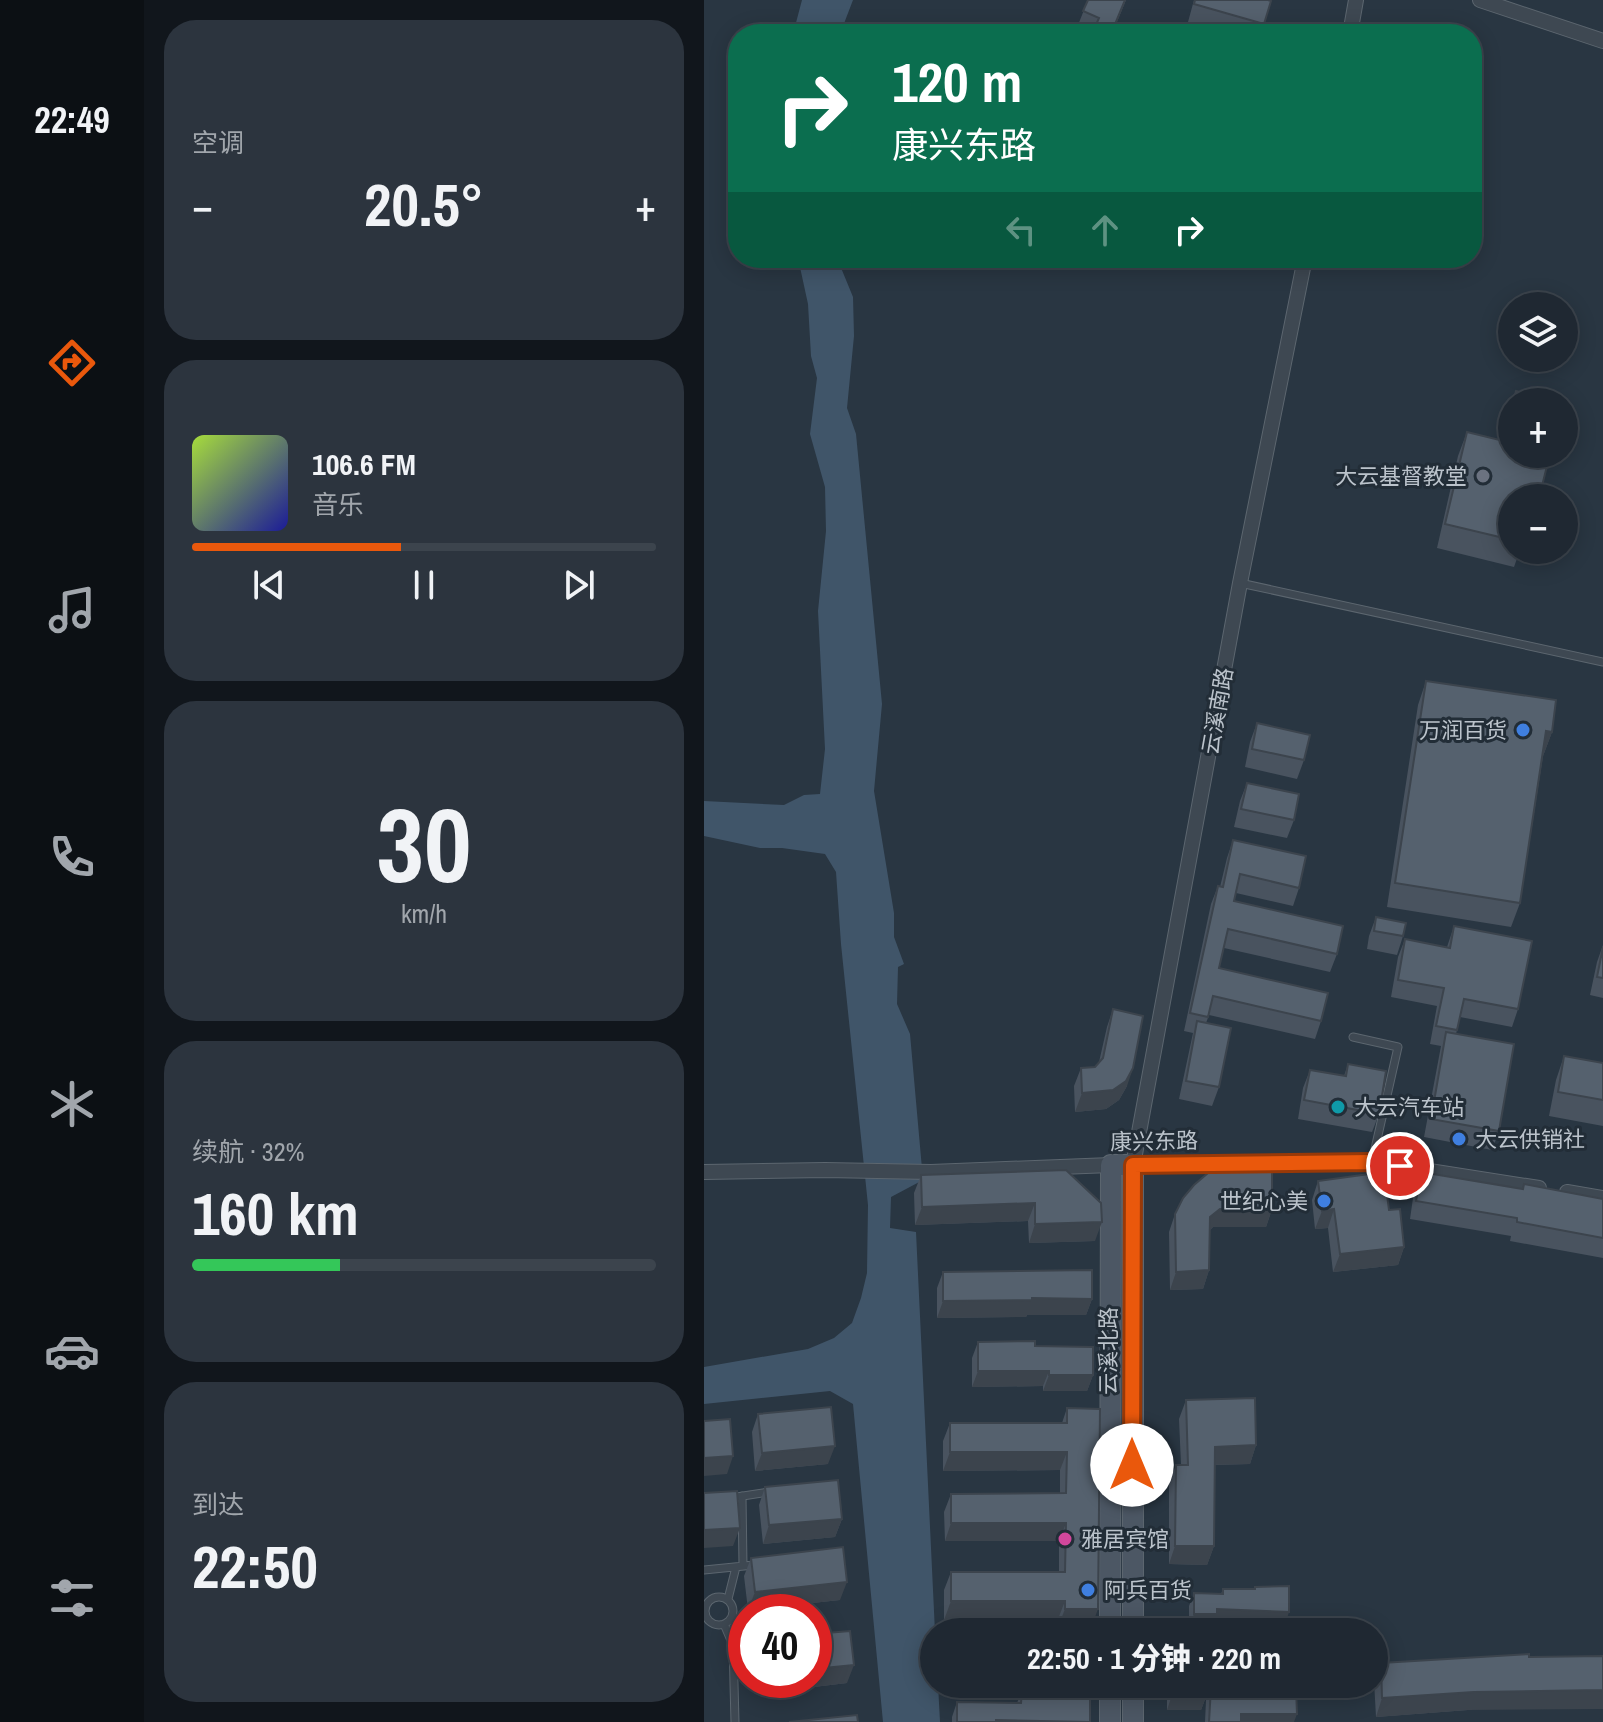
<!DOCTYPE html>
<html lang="zh">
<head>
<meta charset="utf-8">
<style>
	body { margin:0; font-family:"Archivo Narrow","Noto Sans SC",sans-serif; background:#2c343e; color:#f1f3f6; height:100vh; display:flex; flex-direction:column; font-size:30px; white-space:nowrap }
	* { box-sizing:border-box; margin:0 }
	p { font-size:26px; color:#a1a6ac }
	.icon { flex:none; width:44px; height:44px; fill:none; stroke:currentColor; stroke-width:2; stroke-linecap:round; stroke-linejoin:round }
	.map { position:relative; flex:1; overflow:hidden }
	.panel { display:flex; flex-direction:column; gap:20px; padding:20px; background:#11161c; width:560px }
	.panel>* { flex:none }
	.guide { position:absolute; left:24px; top:24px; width:754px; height:244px; border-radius:32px; box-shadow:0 4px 20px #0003,0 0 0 2px #3c444d; background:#0b6e4f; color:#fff; overflow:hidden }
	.buttons { position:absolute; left:794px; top:292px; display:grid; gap:16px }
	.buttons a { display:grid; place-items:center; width:80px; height:80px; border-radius:50%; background:#1f2832; box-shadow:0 4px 20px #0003,0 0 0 2px #3c444d; font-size:40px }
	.speed { position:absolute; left:24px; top:1594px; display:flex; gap:16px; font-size:40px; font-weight:700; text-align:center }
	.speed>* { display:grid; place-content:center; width:104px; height:104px; border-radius:50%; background:#1f2832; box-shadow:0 4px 20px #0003,0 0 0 2px #3c444d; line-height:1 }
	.speed .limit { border:12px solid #d22; background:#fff; color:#111 }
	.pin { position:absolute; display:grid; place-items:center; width:68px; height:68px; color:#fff; margin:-34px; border:4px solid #fff; border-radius:50%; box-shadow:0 2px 8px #0007 }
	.me { position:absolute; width:88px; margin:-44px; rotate:0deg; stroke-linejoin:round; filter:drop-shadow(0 0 6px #0008) }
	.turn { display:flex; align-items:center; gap:28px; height:168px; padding:0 32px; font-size:36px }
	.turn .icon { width:104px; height:104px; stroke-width:2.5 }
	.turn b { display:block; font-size:56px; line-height:68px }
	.lanes { display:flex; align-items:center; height:76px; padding:0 32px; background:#0003; justify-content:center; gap:40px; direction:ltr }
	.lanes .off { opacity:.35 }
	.big { font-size:60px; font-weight:800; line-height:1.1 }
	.panel .tile { flex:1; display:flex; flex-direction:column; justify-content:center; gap:12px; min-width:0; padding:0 28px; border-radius:32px; background:#2c343e }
	.panel .dial { align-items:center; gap:0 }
	.dial b { font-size:104px; line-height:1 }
	.song { display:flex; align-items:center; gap:24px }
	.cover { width:96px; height:96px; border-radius:12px; background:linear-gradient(135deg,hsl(80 70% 55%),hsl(240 70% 35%)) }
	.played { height:8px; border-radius:4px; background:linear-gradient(90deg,#ea580c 45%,#3c444d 45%) }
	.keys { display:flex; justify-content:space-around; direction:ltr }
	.heat { display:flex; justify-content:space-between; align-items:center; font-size:44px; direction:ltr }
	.charge { height:12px; border-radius:6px; background:linear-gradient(90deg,#34c759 32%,#3c444d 0) }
	.trip { position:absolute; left:216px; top:1618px; width:468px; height:80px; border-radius:40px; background:#1f2832; box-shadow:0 4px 20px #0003,0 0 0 2px #3c444d; font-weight:800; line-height:80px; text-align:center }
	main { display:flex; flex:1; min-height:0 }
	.menu { display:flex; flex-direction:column; width:144px; justify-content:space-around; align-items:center; background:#0c1014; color:#a1a6ac }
	.menu .icon { width:56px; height:56px }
	.menu .active { color:#ea580c }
	.menu b { font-size:36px; color:#f1f3f6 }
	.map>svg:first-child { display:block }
	.water { fill:#405569 }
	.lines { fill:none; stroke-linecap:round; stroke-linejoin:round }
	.lane-casing { stroke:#5c666f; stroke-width:9 }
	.street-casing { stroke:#5c666f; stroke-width:16 }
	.secondary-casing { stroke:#5c666f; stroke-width:22 }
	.lane { stroke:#3e4852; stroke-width:7 }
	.street { stroke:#3e4852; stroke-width:14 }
	.secondary { stroke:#4c5764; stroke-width:20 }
	.wall { fill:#49535f }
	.shaded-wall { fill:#3c444d }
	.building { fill:#55616e; stroke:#3c444d; stroke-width:2 }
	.route-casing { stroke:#983908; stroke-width:20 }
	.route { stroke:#ea580c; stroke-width:14 }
	.worship-dot { fill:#6b7280; stroke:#222d37; stroke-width:3 }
	.shop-dot { fill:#3f7fe0; stroke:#222d37; stroke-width:3 }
	.culture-dot { fill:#0f9aa8; stroke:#222d37; stroke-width:3 }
	.hotel-dot { fill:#d1479c; stroke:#222d37; stroke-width:3 }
	.labels { text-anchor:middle; stroke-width:6; stroke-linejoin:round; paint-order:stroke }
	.poi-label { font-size:22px; fill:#bbc3cb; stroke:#222d37; text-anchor:start }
	.street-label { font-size:22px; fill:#bbc3cb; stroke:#222d37 }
</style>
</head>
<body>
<main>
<nav class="menu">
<b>22:49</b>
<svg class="icon active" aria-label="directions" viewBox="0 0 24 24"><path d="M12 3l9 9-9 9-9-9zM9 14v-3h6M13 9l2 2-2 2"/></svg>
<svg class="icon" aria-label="music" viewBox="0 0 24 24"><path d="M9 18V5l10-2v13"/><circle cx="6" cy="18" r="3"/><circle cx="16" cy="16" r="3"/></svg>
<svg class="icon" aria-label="phone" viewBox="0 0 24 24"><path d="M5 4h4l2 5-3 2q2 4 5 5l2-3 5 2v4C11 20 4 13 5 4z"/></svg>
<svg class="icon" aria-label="climate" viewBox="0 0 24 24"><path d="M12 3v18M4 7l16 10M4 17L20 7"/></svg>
<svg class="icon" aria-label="car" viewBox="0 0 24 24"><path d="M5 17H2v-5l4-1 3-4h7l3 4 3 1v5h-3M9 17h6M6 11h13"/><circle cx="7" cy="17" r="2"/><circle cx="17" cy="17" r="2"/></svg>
<svg class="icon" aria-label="filters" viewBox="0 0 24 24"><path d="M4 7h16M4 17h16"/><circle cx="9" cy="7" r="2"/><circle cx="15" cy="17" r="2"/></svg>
</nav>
<section class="panel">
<div class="tile"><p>空调</p>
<div class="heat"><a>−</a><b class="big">20.5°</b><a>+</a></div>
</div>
<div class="tile">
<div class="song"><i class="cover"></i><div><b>106.6 FM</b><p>音乐</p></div></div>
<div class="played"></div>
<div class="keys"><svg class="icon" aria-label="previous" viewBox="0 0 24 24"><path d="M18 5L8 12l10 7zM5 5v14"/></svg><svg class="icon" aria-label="pause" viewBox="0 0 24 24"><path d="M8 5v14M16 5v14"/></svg><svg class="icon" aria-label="next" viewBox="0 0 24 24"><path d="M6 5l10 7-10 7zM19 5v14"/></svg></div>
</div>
<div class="tile dial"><b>30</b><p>km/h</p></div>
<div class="tile"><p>续航 · 32%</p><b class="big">160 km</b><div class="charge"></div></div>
<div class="tile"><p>到达</p><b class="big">22:50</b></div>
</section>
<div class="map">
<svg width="899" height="1722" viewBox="0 0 899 1722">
	<rect width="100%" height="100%" fill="#293642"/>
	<path class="water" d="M98,0H149L136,34H89Z
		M94,258H133L149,297L150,336L143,408L152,434L178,704L170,791L190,913V937L200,964L194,967L193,1004L206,1034L219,1180L187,1197L186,1228L212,1232L231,1632L230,1684H234L236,1722H179L149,1404L126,1391L0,1404V1367L104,1349L130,1338L148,1323L157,1298L163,1273L164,1205L137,944L132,872L121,854L78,848H56L0,836V801L80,805L100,795L116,794L121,749L114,611L122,531L121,487L106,434L113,378L107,356L104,304Z"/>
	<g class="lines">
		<g class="lane-casing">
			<path id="lane" d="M536,583L899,662
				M649,1037L694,1047L668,1162
				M38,1496L39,1566
				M26,1498L65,1492
				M0,1570L50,1565
				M1 1611a14 14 0 1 1 28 0a14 14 0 1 1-28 0Z
				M24,1599L32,1567
				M20,1624L29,1645L31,1722
				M29,1645L42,1644"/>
		</g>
		<g class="street-casing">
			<path id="street" d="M776,0L899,41
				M646,34L652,0
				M601,258L536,583L429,1165L668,1162L835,1188
				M0,1172L121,1170L227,1172L407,1165
				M863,1192L899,1198"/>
		</g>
		<g class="secondary-casing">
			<path id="secondary" d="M406,1632L407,1165H429V1632
				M429,1684V1722
				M406,1722V1684"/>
		</g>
		<use href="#lane" class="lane"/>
		<use href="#street" class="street"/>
		<use href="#secondary" class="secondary"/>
	</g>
	<path class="wall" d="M384,0H422L408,34H383L372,30Z
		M490,0H564L560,24L557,34H525L484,22Z
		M808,402V441L798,439Z
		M763,432L808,498V550H816L810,567L733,548L754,456Z
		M722,681L848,732L839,756L816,903L807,927L683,907L714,705Z
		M553,723L600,760L593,779L541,767L546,742Z
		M543,783L590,820L583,838L530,827L536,801Z
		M529,840L595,888L589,906L532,893L530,901L633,954L626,972L520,948L515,968L617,1021L611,1039L505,1015L502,1023L515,1087L508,1106L475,1099L489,1033L480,1031L507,904L514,886L516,887L523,858Z
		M672,917L699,936L693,955L663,949L665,936Z
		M750,926L814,1009L808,1027L756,1017L752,1034L795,1131L788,1150L720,1137L737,1046L726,1044L733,1006L687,997L694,957L701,939L743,947Z
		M899,945V998L886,995L893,962Z
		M409,1009L423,1086L415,1100L402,1109L371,1112L370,1086L377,1068L391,1067L395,1062L403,1027Z
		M860,1056L899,1063V1126L845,1116L852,1080Z
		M644,1064L675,1114L668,1132L594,1119L599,1088L606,1070L640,1076Z
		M362,1170L391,1241L325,1243L324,1221L211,1225L210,1193L217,1175Z
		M717,1172L818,1189L820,1184L899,1199V1258L806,1241L807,1236L706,1219L710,1191Z
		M614,1181L685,1210L700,1247L694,1265L629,1272L624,1228L611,1229L608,1200Z
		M568,1209L562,1227H509L506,1230L505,1270L499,1289L466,1290L465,1232L471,1214Z
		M239,1272L388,1299L382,1315H323L322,1317L233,1318V1288Z
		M274,1342L389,1375L383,1391H339V1386L268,1387V1358Z
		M482,1400L552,1445L546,1464L510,1465V1546L503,1565L465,1564V1483L472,1465H477L475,1419Z
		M363,1408L387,1628L354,1627V1619L240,1620V1590L247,1572H355V1541H241L240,1512L247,1494L356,1493V1470L239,1471V1441L246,1423H358Z
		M54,1414L124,1464L51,1471L48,1432Z
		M61,1487L138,1519L131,1537L59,1544L55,1505Z
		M47,1558L136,1600L44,1610L40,1576Z
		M519,1589L581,1624L510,1621L508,1626H485V1606L490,1593L517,1594Z
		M677,1663L764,1710L672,1717L670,1681Z
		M49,1680H110L143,1683L51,1694Z
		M463,1684H501L502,1697L497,1710H463Z
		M360,1686L386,1722H248V1717L253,1702L313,1703L318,1691L358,1692Z
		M507,1687L542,1689L590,1722H501L502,1700Z"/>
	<path class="shaded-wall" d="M842,731L848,732L839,756Z
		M429,1068L423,1086L415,1100L402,1109L371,1112L378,1093Z
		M331,1203L324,1221L211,1225L218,1207Z
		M516,1209H568L562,1227H509L499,1236L506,1217Z
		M630,1209L624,1228L611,1229L618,1211Z
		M398,1222L391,1241L325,1243L331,1224Z
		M700,1247L694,1265L629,1272L636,1254Z
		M505,1270L499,1289L466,1290L472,1272Z
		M328,1298L388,1299L382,1315H323L322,1317L233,1318L239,1301Z
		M274,1371H345L339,1386L268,1387Z
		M345,1375H389L383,1391H339Z
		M552,1445L546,1464L504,1465L511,1447Z
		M131,1446L124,1464L51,1471L58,1453Z
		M246,1452H363L356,1470L239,1471Z
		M29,1456L23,1474L0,1476V1458Z
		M138,1519L131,1537L59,1544L65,1525Z
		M247,1523H362L355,1541H241Z
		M36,1528L29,1546L0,1548V1530Z
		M471,1546H510L503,1565L465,1564Z
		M143,1582L136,1600L44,1610L51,1592Z
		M247,1601H361L354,1619L240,1620Z
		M361,1609H394L387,1628L354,1627Z
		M513,1609L585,1612L581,1624L510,1621L508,1626H485L490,1614Z
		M150,1665L143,1683L51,1694L56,1680H110V1669Z
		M899,1690V1709L764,1710L672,1717L678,1698L770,1692Z
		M502,1697L497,1710H463L467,1698Z
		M537,1714H593L590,1722H535Z
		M292,1720L360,1722H291Z"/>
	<path class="building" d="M384,0H421L407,34H388L395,18L379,11Z
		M491,0H564L567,1L560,24L490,4Z
		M253,30L263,34H252Z
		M812,391L858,402H809Z
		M763,432L808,443V454H846L835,498H808V540L741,524Z
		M722,681L852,700L848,732L842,731L816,903L691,883Z
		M553,723L606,735L600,760L548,749Z
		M543,783L595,794L590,820L537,809Z
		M529,840L602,856L595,888L536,874L530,901L639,926L633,954L524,929L515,968L624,993L617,1021L509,996L504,1017L486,1013L514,886L519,887Z
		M672,917L702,923L699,936L670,931Z
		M750,926L828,941L814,1009L760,999L753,1030L732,1026L740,988L694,980L701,939L746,948Z
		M899,947V978L893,977Z
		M409,1009L439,1016L429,1068L422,1081L409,1090L378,1093L377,1068L391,1067L399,1058Z
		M493,1021L527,1028L515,1087L482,1081Z
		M742,1032L810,1044L795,1131L727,1119Z
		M860,1056L899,1063V1100L854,1092Z
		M644,1064L682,1071L675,1114L600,1100L606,1070L642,1076Z
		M518,1166L568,1169V1209H516L506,1217L505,1270L472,1272L471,1214L479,1198L490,1185L504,1173Z
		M362,1170L397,1203L398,1222L331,1224V1203L218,1207L217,1175Z
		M680,1172L685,1210L696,1209L700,1247L636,1254L630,1209L618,1211L614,1181Z
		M717,1172L819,1189L820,1184L899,1199V1238L813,1222V1218L712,1201Z
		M388,1270V1299L328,1298V1300L239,1301V1272Z
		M331,1341V1346L389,1347V1375H345V1371H274V1342Z
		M551,1398L552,1445L511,1447L510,1546H471L472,1465H484L482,1400Z
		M127,1407L131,1446L58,1453L54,1414Z
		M363,1408L396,1409L394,1609H361V1601H247V1572H361L362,1523H247V1494L362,1493L363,1452H246V1423H363Z
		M26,1419L29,1456L0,1458V1421Z
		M134,1480L138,1519L65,1525L61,1487Z
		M33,1491L36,1528L0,1530V1493Z
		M139,1547L143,1582L51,1592L47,1558Z
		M585,1586V1612L513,1609V1614H490V1593L519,1594V1589H551V1587Z
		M146,1631L150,1665L110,1669V1634Z
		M825,1654V1657L899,1656V1690L770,1692L678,1698L677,1663Z
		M467,1684H501L502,1697L467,1698Z
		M360,1686L386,1687V1722L292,1720V1722H253V1702L317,1703L318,1691L360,1692Z
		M507,1687H542V1689L592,1688L593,1714H537V1722H505Z
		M153,1715L154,1722H85Z"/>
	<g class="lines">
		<g class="route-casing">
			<path id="route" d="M428,1465L429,1165L668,1162L696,1166"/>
		</g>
		<use href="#route" class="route"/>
	</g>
	<circle class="worship-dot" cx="779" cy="476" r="8"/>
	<g class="shop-dot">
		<circle cx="819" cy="730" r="8"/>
		<circle cx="755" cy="1139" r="8"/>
		<circle cx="620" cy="1201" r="8"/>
		<circle cx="384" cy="1590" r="8"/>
	</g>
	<circle class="culture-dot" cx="634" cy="1107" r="8"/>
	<circle class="hotel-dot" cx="361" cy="1539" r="8"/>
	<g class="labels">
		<g class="poi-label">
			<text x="763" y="484" text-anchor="end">大云基督教堂</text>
			<text x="803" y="738" text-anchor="end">万润百货</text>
			<text x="650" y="1115">大云汽车站</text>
			<text x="771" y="1147">大云供销社</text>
			<text x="604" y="1209" text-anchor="end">世纪心美</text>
			<text x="377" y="1547">雅居宾馆</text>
			<text x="400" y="1598">阿兵百货</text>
		</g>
		<g class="street-label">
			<text transform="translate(513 711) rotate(-80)" y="8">云溪南路</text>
			<text transform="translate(450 1141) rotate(-1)" y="8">康兴东路</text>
			<text transform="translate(404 1351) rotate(-90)" y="8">云溪北路</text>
		</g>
	</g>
</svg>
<div class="buttons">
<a><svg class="icon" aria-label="layers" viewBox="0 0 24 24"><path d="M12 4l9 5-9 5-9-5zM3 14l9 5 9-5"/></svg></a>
<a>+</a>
<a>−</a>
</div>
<div class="speed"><div class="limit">40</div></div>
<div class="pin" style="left:696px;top:1166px;background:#d93025"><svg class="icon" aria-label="arrive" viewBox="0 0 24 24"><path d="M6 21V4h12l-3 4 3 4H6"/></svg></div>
<svg class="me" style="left:428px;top:1465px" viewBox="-20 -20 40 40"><circle r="19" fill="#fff"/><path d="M0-13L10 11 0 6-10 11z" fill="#ea580c"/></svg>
<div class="trip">22:50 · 1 分钟 · 220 m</div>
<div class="guide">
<div class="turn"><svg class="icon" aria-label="right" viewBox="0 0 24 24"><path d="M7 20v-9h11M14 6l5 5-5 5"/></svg><div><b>120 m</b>康兴东路</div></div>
<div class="lanes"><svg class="icon off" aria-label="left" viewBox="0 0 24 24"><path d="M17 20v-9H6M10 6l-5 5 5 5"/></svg><svg class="icon off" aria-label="ahead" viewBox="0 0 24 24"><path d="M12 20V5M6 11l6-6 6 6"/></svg><svg class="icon" aria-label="right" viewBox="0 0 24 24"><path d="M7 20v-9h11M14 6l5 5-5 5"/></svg></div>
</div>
</div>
</main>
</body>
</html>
